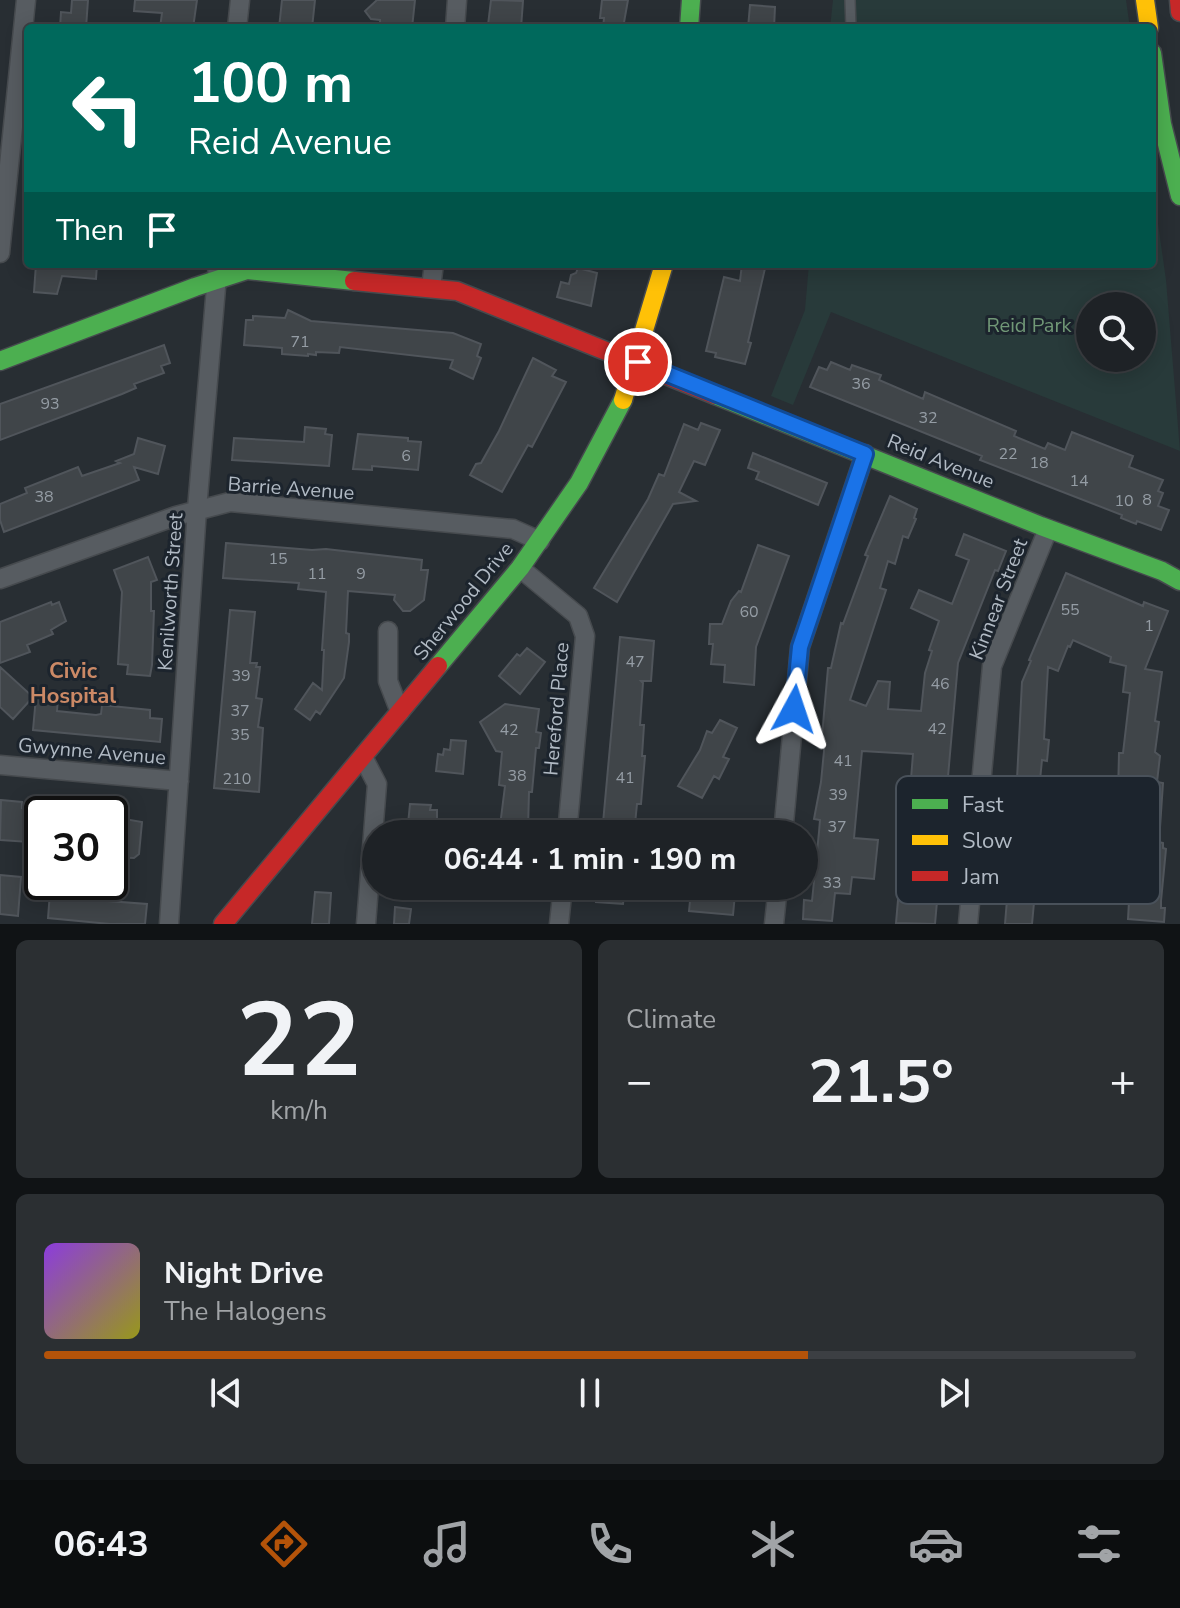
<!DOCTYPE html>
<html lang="en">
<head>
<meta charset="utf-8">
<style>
	body { margin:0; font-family:"Nunito Sans",sans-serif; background:#2b2f32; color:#f1f3f6; height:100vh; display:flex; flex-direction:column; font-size:30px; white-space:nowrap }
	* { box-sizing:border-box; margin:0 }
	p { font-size:26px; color:#a1a4a7 }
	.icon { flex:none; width:44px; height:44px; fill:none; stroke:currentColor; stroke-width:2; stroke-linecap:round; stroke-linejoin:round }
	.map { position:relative; height:924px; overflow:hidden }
	.sheet { display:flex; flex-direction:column; gap:16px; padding:16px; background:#101315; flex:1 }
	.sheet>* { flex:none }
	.hud { position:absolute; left:24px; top:24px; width:1132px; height:244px; border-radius:8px; box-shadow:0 4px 20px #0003,0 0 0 2px #3c3f43; background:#00695c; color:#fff; overflow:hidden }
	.controls { position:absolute; left:1076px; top:292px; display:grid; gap:16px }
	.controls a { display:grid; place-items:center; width:80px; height:80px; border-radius:50%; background:#1e2226; box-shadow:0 4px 20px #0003,0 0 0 2px #3c3f43; font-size:40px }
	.speed { position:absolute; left:24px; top:796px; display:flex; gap:16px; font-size:40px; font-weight:700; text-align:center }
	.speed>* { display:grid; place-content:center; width:104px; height:104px; border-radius:50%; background:#1e2226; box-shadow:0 4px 20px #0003,0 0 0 2px #3c3f43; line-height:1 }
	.speed .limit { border:4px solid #111; border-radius:12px; background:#fff; color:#111 }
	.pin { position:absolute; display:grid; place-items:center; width:68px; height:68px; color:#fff; margin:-34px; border:4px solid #fff; border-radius:50%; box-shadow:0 2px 8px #0007 }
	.me { position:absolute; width:88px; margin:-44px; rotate:5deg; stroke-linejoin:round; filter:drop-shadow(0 0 6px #0008) }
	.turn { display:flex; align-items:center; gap:28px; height:168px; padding:0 32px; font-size:36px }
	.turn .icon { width:104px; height:104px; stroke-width:2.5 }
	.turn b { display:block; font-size:56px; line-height:68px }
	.then { display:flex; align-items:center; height:76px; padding:0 32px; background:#0003; gap:16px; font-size:30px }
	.big { font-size:60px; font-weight:700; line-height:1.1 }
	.sheet .tile { flex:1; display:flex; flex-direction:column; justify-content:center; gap:12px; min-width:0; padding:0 28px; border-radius:12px; background:#2b2f32 }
	.sheet .dial { align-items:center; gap:0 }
	.dial b { font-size:104px; line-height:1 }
	.song { display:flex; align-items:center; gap:24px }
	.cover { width:96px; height:96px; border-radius:12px; background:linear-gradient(135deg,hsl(270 70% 55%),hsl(60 70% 35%)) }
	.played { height:8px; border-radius:4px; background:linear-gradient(90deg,#b45309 70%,#3c3f43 70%) }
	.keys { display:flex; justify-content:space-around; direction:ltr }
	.heat { display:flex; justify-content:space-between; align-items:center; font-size:44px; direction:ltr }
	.sheet .tiles { flex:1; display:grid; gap:16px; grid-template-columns:1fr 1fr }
	.tile:last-child { grid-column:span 2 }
	.trip { position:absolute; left:362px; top:820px; width:456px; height:80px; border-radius:40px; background:#1e2226; box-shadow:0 4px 20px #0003,0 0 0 2px #3c3f43; font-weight:700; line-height:80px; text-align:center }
	.menu { display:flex; height:128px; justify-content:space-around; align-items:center; background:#0c0e0f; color:#a1a4a7 }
	.menu .icon { width:56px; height:56px }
	.menu .on { color:#b45309 }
	.menu b { font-size:36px; color:#f1f3f6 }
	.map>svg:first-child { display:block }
	.green { fill:#283a3a; fill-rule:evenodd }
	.building { fill:#404549; stroke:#50555b; stroke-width:2 }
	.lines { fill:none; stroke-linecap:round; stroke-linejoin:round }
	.lane-casing { stroke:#464a4e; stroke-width:12 }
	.street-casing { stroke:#464a4e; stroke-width:21 }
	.fast-casing { stroke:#464a4e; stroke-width:21 }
	.slow-casing { stroke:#464a4e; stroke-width:21 }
	.jam-casing { stroke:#464a4e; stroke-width:21 }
	.lane { stroke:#575c61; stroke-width:9 }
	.street { stroke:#575c61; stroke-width:18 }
	.fast { stroke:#4caf50; stroke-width:18 }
	.slow { stroke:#ffc107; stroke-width:18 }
	.jam { stroke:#c62828; stroke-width:18 }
	.route-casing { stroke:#114b97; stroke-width:20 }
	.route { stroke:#1a73e8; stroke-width:14 }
	.labels { text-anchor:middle; stroke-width:6; stroke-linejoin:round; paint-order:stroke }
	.number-label { font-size:16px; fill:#959da5 }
	.park-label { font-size:20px; fill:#719877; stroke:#1c242d }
	.street-label { font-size:20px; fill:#b1bac4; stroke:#1c242d }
	.neighbourhood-label { font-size:22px; font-weight:bold; fill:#cb8966; stroke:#1c242d }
	.key { fill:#1c242d; stroke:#49515a; stroke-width:2 }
	.key-label { font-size:22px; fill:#b1bac4 }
</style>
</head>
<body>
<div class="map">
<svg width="1180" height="924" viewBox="0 0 1180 924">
	<rect width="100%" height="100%" fill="#282e33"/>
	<path class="green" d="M833,0H1126L1130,28H830Z
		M1152,181L1166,280L1180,451L831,312L793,405L771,396L805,310L809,264H1152ZM1090,306H1142V358H1090Z"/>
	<path class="building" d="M72,0H88L86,28H60L61,12L71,13Z
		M135,0H197L193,28H160L162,13L134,11Z
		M282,0H315L312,28H279Z
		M377,0H415L412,28H380V20L371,19L365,11Z
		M491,0L523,1L521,28L488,25Z
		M602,0H628L623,28H603L604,18H600Z
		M750,5L775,7L774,28H748Z
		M36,264H97L96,279L62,276L57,294L34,292Z
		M742,264H766L748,342L751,343L745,364L715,357L716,353L706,351L724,277L740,281Z
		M578,268L597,273L591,306L557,297L561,282L569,284L571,275L576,273Z
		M288,310L311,321L453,333L481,344L477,356L481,358L473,379L450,368L453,360L340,347L339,353L316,352V355L308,354V356L282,354V348L244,345L246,320H253V316L285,318Z
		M164,345L170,363L161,366L164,373L134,384L136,388L122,394L0,440V404Z
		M533,358L556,370L552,376L566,382L532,447L528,445L502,492L470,475L476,464L481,463L499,431Z
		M831,362L850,370L852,365L881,375L879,380L923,399L925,392L1016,431L1014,436L1045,449L1048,443L1065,450L1072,432L1133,456L1129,467L1163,480L1158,491L1163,493L1158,506L1169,510L1161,530L1137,521L1136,524L1121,518L1122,515L980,460L982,456L810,387L819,367L827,370Z
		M701,423L720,430L705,465L694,461L679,492L696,501L673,504L617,602L594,588L648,499L659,474L664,476L684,424L698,430Z
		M305,427L326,429L325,434L332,435L329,466L232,460L234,438L304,442Z
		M358,434L408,438V441L421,442L418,470L372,466V470L353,469Z
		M138,438L165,446L158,474L134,467L139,480L4,532L0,520V504L27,493L25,488L78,467L82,476L120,463L116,461L134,454Z
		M753,453L827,483L818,505L756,479L759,472L748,468Z
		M890,496L917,509L914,518L916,519L908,538L903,536L895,564L888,561L880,588L886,590L850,700L866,706L878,681L890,682L888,709L921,711L925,673L932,651L929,650L939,621L911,608L919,590L952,604L969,560L956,555L964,534L1006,551L998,571L995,570L958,663L935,924L896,923L898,900L909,901L915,843L906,841L913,754L862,751L854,838L878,840L874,879L852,877L850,894L835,893L832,921L803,919L804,900L812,901L819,832L820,820L814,819L821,782L824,751V737L822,736L828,668H831L841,623L843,624L868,556L865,555Z
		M226,543L312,550L326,549L422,560L421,570H428L424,600L410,611H403L394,600L395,595L348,591L346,633L349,634V642L344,678L320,714L316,711L310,720L295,709L313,683L322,690L324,650H322L326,592L298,589L299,583L223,578Z
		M758,545L789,556L756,647L754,685L724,682L725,665L711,664L713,644H709L710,624H722L731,601L739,591L741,592Z
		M148,557L157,580L151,582V611H154L152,665L150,676L127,674L128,665L118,664L122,592L114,570Z
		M1066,573L1143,606L1144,602L1168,611L1145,669L1162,672L1155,721L1159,722L1155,752L1160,756L1157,782L1163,783L1159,842L1163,843V848L1166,849L1161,901V908H1165L1164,922L1128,919L1133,831H1129L1130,822H1123L1125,794H1118L1119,753H1123L1130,693L1123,692L1126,666L1110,662L1111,657L1073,640L1070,647L1068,646L1058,671L1048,667L1044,739L1049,740L1047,761L1042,760L1040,780L1035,837L1040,838L1032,924H1005L1017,779L1022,682L1031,661L1029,660Z
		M51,602L52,605L59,602L66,621L51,630L53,634L27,645L30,652L0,663V622Z
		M230,610L255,612L250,663H257L256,667H260L256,698L262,699L258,727L263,728L259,792L214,788Z
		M620,637L654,641L651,681H641L643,683L640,725H644L642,756H645L641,804H637L634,834H602Z
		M527,648L545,662L520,694L499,676L517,654L520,656Z
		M0,667L33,697L13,719L0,707Z
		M36,697L58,698L57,711L96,715L101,714L102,705L150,710V718L162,719L160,742L33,730Z
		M505,704L539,709L536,732L541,733L539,748H536L532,792H529L528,829L523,834H499L505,786L499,785L502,752L496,751L480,722Z
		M720,720L737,728L723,757L729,759L719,779L714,776L702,798L678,786L700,750L707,731L712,733Z
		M451,740L466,741L463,774L436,771L438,754L443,755L444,749L450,750Z
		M1,800L22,802V808L32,809L29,842L0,840Z
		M410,804L431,805L430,810H437V834H407Z
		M113,817L142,822L139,854L134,858L110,857V820H113Z
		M0,875L21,877L18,916L0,914Z
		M81,882L109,884L108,901L147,904L145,924H110L48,918L50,892L59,893V884L80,886Z
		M598,886H625L623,904L596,902Z
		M696,890L735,894L733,915L689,911L690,901L696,895Z
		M315,892L331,893L329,924H312Z
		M395,907L411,909L409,924H394Z"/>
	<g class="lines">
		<g class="lane-casing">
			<path id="lane" d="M850,0L851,28"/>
		</g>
		<g class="street-casing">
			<path id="street" d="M237,28L240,0
				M455,28L457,0
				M0,253L26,0
				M431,287L434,264
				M520,568L578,616L585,636L567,834
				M0,579L176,516L230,502L513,529L540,541
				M388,631V681L400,712
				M363,757L377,784L366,924
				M0,765L179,781
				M783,834L800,647L865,454
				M169,924L197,509L218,264
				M559,924L563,886
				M774,924L778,886
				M968,924L992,666L1048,529"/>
		</g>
		<g class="fast-casing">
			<path id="fast" d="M689,28L691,0
				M1152,53L1162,124L1180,196
				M0,361L195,287L247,270L354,281
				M715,395L1041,526L1162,571L1180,581
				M438,666L520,568L579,483L623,400"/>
		</g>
		<g class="slow-casing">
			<path id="slow" d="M1145,0L1149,28
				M623,400L664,264"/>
		</g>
		<g class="jam-casing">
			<path id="jam" d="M1179,0L1180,12
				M354,281L457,291L715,395
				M223,924L438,666"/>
		</g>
		<use href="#lane" class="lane"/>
		<use href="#street" class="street"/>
		<use href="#fast" class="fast"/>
		<use href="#slow" class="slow"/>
		<use href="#jam" class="jam"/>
	</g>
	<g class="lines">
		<g class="route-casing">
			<path id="route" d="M638,362L865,454L800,647L794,709"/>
		</g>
		<use href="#route" class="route"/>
	</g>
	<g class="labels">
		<g class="number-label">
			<text x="300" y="347">71</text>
			<text x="861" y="389">36</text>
			<text x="50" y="409">93</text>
			<text x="928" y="423">32</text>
			<text x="1008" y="459">22</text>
			<text x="406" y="461">6</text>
			<text x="1039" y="468">18</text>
			<text x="1079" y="486">14</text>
			<text x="44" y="502">38</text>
			<text x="1147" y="505">8</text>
			<text x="1124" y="506">10</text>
			<text x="278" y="564">15</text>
			<text x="317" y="579">11</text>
			<text x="361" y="579">9</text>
			<text x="1070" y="615">55</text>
			<text x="749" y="617">60</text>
			<text x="1149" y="631">1</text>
			<text x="635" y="667">47</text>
			<text x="241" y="681">39</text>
			<text x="940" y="689">46</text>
			<text x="240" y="716">37</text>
			<text x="937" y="734">42</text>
			<text x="509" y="735">42</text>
			<text x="240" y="740">35</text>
			<text x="843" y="766">41</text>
			<text x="517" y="781">38</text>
			<text x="625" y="783">41</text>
			<text x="237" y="784">210</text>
			<text x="838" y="800">39</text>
			<text x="837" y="832">37</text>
			<text x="832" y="888">33</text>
		</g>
		<g class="park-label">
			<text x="1029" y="332">Reid Park</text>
		</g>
		<g class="street-label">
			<text transform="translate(941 461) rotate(22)" y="7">Reid Avenue</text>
			<text transform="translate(291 488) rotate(4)" y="7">Barrie Avenue</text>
			<text transform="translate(170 592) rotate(-86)" y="7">Kenilworth Street</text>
			<text transform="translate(998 599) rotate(-69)" y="7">Kinnear Street</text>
			<text transform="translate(463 601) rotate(-51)" y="7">Sherwood Drive</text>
			<text transform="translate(556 709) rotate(-85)" y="7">Hereford Place</text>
			<text transform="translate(92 751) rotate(5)" y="7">Gwynne Avenue</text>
		</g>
		<g class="neighbourhood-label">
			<text x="73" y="678">Civic<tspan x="73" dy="25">Hospital</tspan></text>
		</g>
	</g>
	<rect x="896" y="776" width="264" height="128" rx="12" class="key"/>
	<rect x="912" y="799" width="36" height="10" fill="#4caf50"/>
	<rect x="912" y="835" width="36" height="10" fill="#ffc107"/>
	<rect x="912" y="871" width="36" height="10" fill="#c62828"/>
	<g class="key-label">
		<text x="962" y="812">Fast</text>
		<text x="962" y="848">Slow</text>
		<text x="962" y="884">Jam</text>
	</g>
</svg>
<div class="controls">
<a><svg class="icon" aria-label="search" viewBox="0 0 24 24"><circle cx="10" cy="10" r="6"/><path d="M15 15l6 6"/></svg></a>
</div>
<div class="speed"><div class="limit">30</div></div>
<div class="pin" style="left:638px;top:362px;background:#d93025"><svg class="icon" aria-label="arrive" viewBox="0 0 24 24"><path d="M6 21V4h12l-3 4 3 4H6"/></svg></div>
<svg class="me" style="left:794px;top:709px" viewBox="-20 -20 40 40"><path d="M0-17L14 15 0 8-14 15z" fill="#1a73e8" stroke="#fff" stroke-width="4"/></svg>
<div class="trip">06:44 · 1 min · 190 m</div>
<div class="hud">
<div class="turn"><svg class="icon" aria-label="left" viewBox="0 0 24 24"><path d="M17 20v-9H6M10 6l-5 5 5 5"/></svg><div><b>100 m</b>Reid Avenue</div></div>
<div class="then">Then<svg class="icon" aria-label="arrive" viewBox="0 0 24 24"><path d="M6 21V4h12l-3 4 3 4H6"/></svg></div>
</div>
</div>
<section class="sheet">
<div class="tiles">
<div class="tile dial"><b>22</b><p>km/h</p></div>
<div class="tile"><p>Climate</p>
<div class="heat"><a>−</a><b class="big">21.5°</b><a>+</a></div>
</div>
<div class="tile">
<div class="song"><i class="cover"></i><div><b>Night Drive</b><p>The Halogens</p></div></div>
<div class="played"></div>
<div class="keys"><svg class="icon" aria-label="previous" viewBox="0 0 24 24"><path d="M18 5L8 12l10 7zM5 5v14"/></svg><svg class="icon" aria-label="pause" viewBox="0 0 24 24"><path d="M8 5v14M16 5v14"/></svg><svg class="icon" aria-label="next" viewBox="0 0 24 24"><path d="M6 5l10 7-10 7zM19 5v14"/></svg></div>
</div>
</div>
</section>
<nav class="menu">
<b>06:43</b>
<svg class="icon on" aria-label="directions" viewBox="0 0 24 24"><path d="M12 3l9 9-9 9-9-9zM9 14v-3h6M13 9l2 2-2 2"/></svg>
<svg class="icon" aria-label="music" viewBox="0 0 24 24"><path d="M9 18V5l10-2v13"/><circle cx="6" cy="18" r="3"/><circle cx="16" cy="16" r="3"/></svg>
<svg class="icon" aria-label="phone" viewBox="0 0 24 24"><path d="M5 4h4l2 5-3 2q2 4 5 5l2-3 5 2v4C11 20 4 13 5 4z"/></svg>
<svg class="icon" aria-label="climate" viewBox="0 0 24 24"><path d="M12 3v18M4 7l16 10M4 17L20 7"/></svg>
<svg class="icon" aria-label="car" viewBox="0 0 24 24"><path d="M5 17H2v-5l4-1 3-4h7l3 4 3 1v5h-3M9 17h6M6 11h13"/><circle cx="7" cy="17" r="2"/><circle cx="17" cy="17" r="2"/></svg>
<svg class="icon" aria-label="filters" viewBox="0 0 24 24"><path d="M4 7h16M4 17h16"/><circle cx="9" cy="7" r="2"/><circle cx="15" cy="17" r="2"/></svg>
</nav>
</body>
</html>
